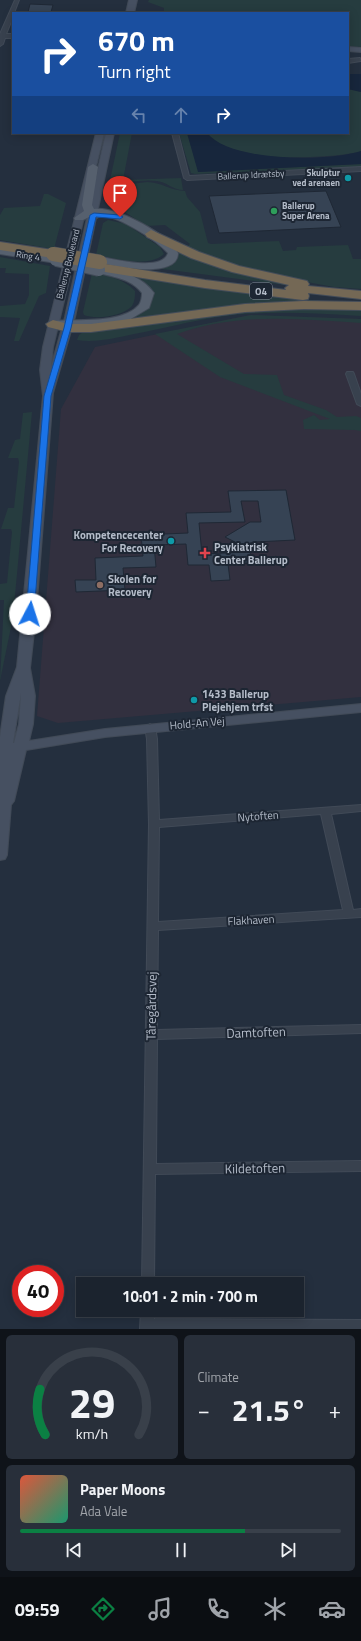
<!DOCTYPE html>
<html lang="en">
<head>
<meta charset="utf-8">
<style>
	body { margin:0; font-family:"Titillium Web",sans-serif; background:#282f3a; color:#f1f3f6; height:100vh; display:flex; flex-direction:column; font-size:15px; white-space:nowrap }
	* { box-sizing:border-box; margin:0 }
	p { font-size:13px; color:#a0a4aa }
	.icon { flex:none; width:22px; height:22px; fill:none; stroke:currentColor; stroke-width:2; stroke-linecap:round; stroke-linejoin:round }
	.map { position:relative; height:1329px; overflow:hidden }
	.sheet { display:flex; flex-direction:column; gap:6px; padding:6px; background:#0f1319; flex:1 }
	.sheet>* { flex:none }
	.banner { position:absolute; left:12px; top:12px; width:337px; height:122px; border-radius:0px; box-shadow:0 2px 10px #0003,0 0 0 1px #39404a; background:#1a4fa0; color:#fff; overflow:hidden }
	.speed { position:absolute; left:12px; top:1265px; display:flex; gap:8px; font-size:20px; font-weight:700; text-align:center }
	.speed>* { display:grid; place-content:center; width:52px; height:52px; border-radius:50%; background:#1b232e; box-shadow:0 2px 10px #0003,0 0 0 1px #39404a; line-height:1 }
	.speed .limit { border:6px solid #d22; background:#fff; color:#111 }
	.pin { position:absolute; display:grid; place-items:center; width:34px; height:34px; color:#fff; margin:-41px -17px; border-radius:50% 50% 50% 0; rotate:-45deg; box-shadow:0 0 4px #0007 }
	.pin .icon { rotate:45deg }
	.me { position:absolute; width:44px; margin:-22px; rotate:5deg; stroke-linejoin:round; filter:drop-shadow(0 0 3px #0008) }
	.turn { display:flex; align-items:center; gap:14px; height:84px; padding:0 20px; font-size:18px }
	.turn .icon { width:52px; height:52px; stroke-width:2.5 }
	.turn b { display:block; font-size:28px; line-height:34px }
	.lanes { display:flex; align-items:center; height:38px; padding:0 20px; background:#0003; justify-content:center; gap:20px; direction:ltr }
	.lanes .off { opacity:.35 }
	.big { font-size:30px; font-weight:700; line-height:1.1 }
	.sheet .card { flex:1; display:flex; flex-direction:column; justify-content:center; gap:6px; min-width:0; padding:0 14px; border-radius:6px; background:#282f3a }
	.sheet .dial { align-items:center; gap:0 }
	.dial svg { height:104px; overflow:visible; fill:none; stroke:#39404a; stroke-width:7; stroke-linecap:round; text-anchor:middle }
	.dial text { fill:#f1f3f6; stroke:none }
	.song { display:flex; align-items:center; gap:12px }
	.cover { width:48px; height:48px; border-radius:6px; background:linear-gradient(135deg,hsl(10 70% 55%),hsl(160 70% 35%)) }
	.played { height:4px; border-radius:2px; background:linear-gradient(90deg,#0b8043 70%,#39404a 70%) }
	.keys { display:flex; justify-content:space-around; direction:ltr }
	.heat { display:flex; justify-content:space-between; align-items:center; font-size:22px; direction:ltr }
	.sheet .tiles { flex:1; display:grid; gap:6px; grid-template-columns:1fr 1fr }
	.card:last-child { grid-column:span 2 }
	.trip { position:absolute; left:76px; top:1277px; width:228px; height:40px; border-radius:0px; background:#1b232e; box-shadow:0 2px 10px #0003,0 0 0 1px #39404a; font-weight:700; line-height:40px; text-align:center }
	.menu { display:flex; height:64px; justify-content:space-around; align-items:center; background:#0b0e12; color:#a0a4aa }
	.menu .icon { width:28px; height:28px }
	.menu .active { color:#0b8043 }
	.menu b { font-size:18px; color:#f1f3f6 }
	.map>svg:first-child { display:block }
	.medical { fill:#32303f }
	.green { fill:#263c3f }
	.water { fill:#17263c }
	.building { fill:#364354; stroke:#1f2835 }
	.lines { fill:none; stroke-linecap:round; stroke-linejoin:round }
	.street-casing { stroke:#414a57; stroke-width:2 }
	.secondary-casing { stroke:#414a57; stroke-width:2 }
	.primary-casing { stroke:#414a57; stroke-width:2 }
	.highway-casing { stroke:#434c59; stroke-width:2 }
	.street { fill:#38414e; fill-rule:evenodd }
	.secondary { fill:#465061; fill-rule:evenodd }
	.primary { fill:#56606e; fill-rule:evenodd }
	.highway { fill:#746855; fill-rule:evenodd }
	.primary-bridge-casing { stroke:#414a57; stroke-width:14; stroke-linecap:butt }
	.highway-bridge-casing { stroke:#434c59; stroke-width:15; stroke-linecap:butt }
	.primary-bridge { stroke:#56606e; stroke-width:12 }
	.highway-bridge { stroke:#746855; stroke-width:14 }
	.route { fill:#1a73e8; stroke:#114b97 }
	.culture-dot { fill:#0f9aa8; stroke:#1d2633; stroke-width:1.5 }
	.leisure-dot { fill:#2e9e5b; stroke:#1d2633; stroke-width:1.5 }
	.health-dot { fill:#e0444e; stroke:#1d2633; stroke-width:1.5 }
	.education-dot { fill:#8d6e63; stroke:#1d2633; stroke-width:1.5 }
	.labels { text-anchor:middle; stroke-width:4; stroke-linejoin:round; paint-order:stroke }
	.far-poi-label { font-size:9px; font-weight:bold; fill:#b4bcc9; stroke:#1d2633; text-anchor:end }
	.far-street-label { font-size:9px; fill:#b4bcc9; stroke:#1d2633 }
	.shield { fill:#1d2633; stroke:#878f9c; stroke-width:1 }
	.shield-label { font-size:10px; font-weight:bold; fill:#b4bcc9 }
	.poi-label { font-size:11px; font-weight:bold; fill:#b4bcc9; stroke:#1d2633; text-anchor:start }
	.street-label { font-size:11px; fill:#b4bcc9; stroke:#1d2633 }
	.near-street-label { font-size:13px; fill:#b4bcc9; stroke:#1d2633 }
</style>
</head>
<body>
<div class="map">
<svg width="361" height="1329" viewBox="0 0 361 1329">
	<rect width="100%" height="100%" fill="#242f3e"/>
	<path class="medical" d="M250,315L361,319V697L58,723L37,716L61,409L95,347Z"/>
	<path class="green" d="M149,0H361V47L348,46V13H164V8L148,2Z
		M348,89L361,92V151L359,152C323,159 231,164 207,133H348Z
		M120,133H132L123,180L181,178L183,190C173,190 167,182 157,181C142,179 124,183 109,185Z
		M179,133H187L199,172L361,164V167L195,174L191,173Z
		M147,182C161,182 171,191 185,191L187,197L200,212L208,243L211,244L279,241L283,251L296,250L297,247L348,245L353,259H361V289L334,287L263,274L185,249L190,244L165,225L146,226L122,210L114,208L113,201L117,200L116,194L117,192L114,189L115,186Z
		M44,194H48L66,203L54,249L0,240V215L4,208L40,206Z
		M108,220L126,224L160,247L164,254C147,269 115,258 96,255L103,223Z
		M174,248L293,286L155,268L175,259L177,252Z
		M0,257L50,266L46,293L39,296L19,341H14L20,318L0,317V306L25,304L29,295V274L5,273L6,268H0Z
		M92,273C107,275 124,279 135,291C135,296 135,301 132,306C123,316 96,320 84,315L83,312Z
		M135,277L228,291L331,302L183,314L86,325C105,322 150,322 151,296L133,279Z
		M287,307L361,310V316C313,313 265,310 218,317C190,321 162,329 134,334C115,338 96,343 77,340L79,335L83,332Z
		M251,315L361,319V323C300,319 236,312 177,334L244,374L277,375L284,395L326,410L337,417L356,416L361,418V431L355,430L304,429L303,420L314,415L320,420L330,419L220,377L155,334Z
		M32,412L13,617L0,681L4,600H0V584L7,583L12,532L11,529H1L8,508H14L19,462L18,458H8L15,440L20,439L23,413Z"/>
	<path class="water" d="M348,74H361V92L348,89Z
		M187,133H207C230,162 328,162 361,151V164L198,172Z"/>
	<path class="building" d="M30,4L53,5L51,12H28Z
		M326,191L341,227L219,233L209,196Z
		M286,490L295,540L255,542L250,543L251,550L225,537L250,522H261L258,501H241L245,522L199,523L202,554L250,552L252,563L228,564L230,580L211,581L209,565H188L186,544L154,545L156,567L123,568L125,590L76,592L75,580H96L95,558L143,556L141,535L188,533L186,513L231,512L228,491Z"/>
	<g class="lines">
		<g class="street-casing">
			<path id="street" d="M15,0H19L14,13H13V17L6,34H13V38H5L3,44L0,46V34Z
				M360,58L361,61L348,63V59Z
				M172,133H178L189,176L361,167V171L187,180L184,178Z
				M347,372H353L354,374L361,394V406L357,404L346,374Z
				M150,724L155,727L157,739L159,820L361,805V811L331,814L353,910L361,909V917L158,930L157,1030L361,1025V1033L157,1039L156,1164L361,1161V1171L155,1174L154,1284H142L149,824L147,739L145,727ZM321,814L343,910L158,922L159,827Z
				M141,1310H153L154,1319L361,1320V1329H140Z"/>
		</g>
		<g class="secondary-casing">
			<path id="secondary" d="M129,0H137L134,13H126Z
				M348,47L361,48V52L348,51Z
				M96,133H104L53,347L51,367L65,317L106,133H114L75,317L53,393L36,614L30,668L35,696L33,724L29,741L105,729L361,704V712L105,737L26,750L14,801L11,805L7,855L5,859L0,860V737L6,696L17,667L43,396L40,370L43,347ZM21,693L19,724L14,743H13Z"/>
		</g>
		<g class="primary-casing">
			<path id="primary" d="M93,164L98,167L92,205L94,209C117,206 167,234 178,253C178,280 112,266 97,262L96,260L97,258L101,257C115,259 162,272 168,253C155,239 121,218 102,215L97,218L89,217L83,220H75L74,218L84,211L82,205L88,167Z
				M0,248L56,257L61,260L56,263L0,254Z
				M99,267C120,271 141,275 154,293L149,308L129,320L113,324L49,326L47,324L49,322L53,321C76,319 123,324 139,305C141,302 142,297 142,293C131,278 112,277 95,272L94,270Z"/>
		</g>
		<g class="highway-casing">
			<path id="highway" d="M151,230L199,252L239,266L307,281L309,284L308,286L361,291V299L308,293L309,296L308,299L303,300L205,288L99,271L93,267L99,263L205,280L286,290L285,288L289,285L232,272L191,258L147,237L145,234Z
				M0,242L53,250L59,254L53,258L0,250Z
				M304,301L361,302V310L304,309L245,312L91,332H68L48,327L46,324L53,320L68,324H91L245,304Z"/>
		</g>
		<use href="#street" class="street"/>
		<use href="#secondary" class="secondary"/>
		<use href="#primary" class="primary"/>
		<use href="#highway" class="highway"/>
		<g class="primary-bridge-casing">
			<path id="primary-bridge" d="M56,260L99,270"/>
		</g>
		<g class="highway-bridge-casing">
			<path id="highway-bridge" d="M53,254L100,262"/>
		</g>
		<use href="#primary-bridge" class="primary-bridge"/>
		<use href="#highway-bridge" class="highway-bridge"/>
	</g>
	<path class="route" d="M94,213L120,215L123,217L120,219L96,217L71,328L51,396L34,614L30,617L26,614L44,396L64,328L90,215Z"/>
	<g class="culture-dot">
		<circle cx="348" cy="178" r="4"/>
		<circle cx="171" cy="541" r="4"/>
		<circle cx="194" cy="700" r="4"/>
	</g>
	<circle class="leisure-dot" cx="274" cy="211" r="4"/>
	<path class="health-dot" d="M203 547h4v4h4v4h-4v4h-4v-4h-4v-4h4z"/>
	<circle class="education-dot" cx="100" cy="585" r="4"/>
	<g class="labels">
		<g class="far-poi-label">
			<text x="340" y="176">Skulptur<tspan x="340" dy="10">ved arenaen</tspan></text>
			<text x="282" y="209" text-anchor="start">Ballerup<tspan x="282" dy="10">Super Arena</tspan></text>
		</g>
		<g class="far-street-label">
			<text transform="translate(251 175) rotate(-3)" y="3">Ballerup Idrætsby</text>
			<text transform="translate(28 256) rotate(9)" y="3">Ring 4</text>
			<text transform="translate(68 264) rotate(-76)" y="3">Ballerup Boulevard</text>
		</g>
		<rect class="shield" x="250" y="283" width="22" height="16" rx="3"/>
		<g class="shield-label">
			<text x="261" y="295">O4</text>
		</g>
		<g class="poi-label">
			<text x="163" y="539" text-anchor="end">Kompetencecenter<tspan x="163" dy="13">For Recovery</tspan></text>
			<text x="214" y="551">Psykiatrisk<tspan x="214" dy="13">Center Ballerup</tspan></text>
			<text x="108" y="583">Skolen for<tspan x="108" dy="13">Recovery</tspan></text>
			<text x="202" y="698">1433 Ballerup<tspan x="202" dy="13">Plejehjem trfst</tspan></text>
		</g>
		<g class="street-label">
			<text transform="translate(197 723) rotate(-5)" y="4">Hold-An Vej</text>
			<text transform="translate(258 816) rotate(-4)" y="4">Nytoften</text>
			<text transform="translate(251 920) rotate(-3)" y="4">Flakhaven</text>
		</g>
		<g class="near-street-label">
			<text transform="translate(151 1006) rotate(-89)" y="5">Tåregårdsvej</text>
			<text transform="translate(256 1032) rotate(-2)" y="5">Damtoften</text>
			<text transform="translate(255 1168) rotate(-1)" y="5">Kildetoften</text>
		</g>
	</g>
</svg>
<div class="speed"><div class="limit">40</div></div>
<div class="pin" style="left:120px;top:217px;background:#d93025"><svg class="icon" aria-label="arrive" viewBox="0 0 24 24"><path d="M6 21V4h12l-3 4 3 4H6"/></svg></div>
<svg class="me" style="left:30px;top:614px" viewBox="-20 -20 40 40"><circle r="19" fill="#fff"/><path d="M0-13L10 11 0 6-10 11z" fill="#1a73e8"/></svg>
<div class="trip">10:01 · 2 min · 700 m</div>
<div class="banner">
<div class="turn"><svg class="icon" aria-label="right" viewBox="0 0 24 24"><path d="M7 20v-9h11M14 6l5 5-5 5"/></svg><div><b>670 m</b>Turn right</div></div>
<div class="lanes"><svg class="icon off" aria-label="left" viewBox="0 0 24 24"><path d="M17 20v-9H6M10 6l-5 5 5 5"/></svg><svg class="icon off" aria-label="ahead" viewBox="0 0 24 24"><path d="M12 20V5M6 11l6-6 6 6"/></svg><svg class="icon" aria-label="right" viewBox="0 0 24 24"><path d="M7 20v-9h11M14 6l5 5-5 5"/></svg></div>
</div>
</div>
<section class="sheet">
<div class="tiles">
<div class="card dial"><svg viewBox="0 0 100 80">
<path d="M14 69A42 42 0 1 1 86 69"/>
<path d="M14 69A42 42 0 0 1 10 34" stroke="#0b8043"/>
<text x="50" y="56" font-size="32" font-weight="700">29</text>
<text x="50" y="72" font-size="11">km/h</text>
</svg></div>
<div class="card"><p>Climate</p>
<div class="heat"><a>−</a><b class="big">21.5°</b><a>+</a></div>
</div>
<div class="card">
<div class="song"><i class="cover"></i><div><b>Paper Moons</b><p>Ada Vale</p></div></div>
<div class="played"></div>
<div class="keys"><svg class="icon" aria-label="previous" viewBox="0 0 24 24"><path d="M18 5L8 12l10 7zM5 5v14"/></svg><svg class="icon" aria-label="pause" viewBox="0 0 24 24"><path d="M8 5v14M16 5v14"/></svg><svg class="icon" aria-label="next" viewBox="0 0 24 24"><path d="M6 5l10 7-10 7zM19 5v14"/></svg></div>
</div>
</div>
</section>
<nav class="menu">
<b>09:59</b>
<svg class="icon active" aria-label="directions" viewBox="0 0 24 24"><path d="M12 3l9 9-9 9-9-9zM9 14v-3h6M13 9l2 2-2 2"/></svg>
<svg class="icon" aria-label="music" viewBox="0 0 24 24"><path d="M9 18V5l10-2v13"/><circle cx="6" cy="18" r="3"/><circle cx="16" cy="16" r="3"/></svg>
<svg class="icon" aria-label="phone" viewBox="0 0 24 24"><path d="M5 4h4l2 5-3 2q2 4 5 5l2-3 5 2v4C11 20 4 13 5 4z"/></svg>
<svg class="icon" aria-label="climate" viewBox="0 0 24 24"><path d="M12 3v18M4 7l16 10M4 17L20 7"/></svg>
<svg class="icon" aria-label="car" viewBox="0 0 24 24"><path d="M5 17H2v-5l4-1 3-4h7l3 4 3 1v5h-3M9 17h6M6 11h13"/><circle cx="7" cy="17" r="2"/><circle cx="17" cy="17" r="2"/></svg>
</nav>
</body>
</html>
